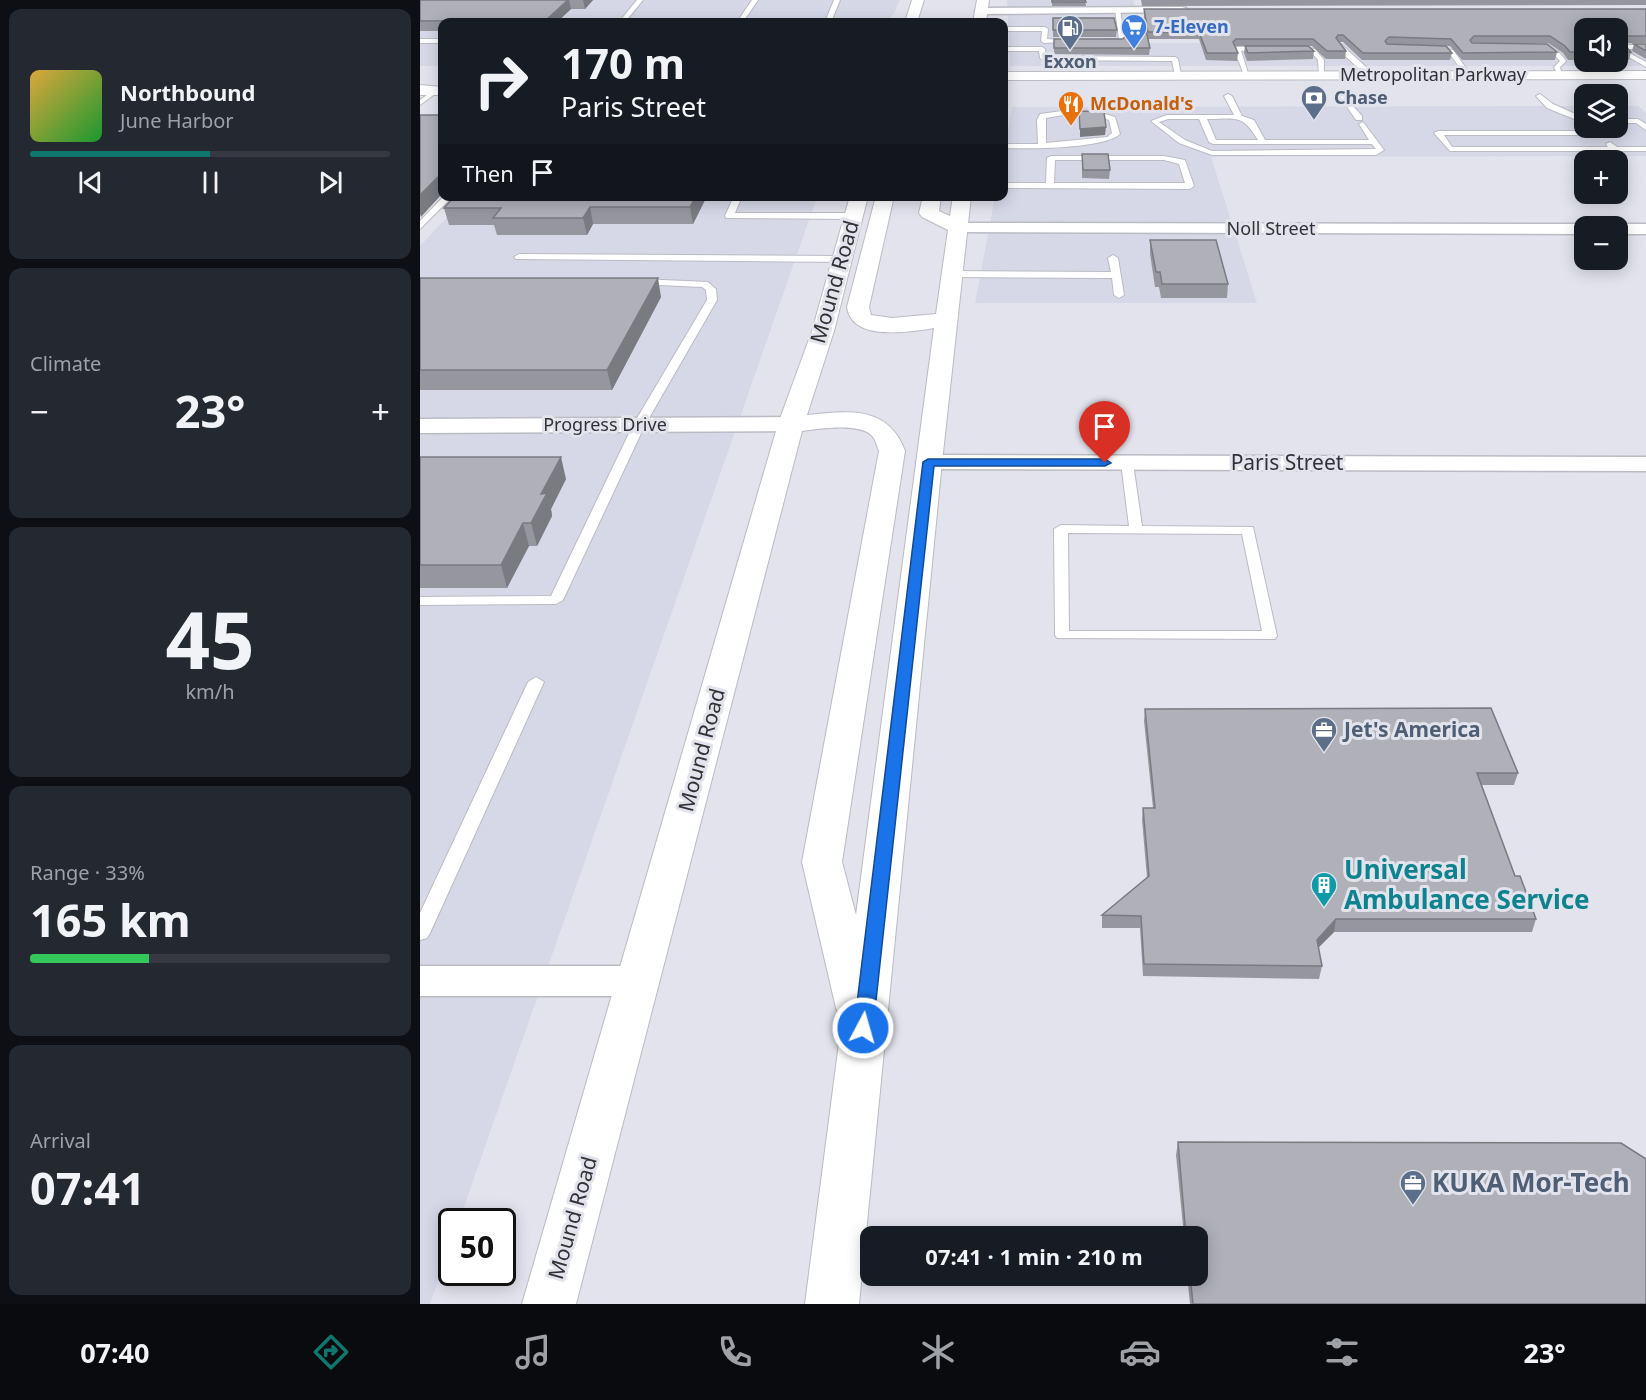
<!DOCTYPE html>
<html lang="en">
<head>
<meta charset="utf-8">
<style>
	body { margin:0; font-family:"Noto Sans",sans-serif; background:#242831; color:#f1f3f6; height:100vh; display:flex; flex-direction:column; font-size:22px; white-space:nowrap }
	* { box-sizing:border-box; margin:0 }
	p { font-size:20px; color:#9ea1a6 }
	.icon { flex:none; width:33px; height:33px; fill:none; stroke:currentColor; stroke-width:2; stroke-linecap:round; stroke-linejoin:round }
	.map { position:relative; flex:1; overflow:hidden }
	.details { display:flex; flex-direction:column; gap:9px; padding:9px; background:#0d0f14; width:420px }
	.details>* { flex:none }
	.hud { position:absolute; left:18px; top:18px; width:570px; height:183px; border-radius:12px; box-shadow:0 3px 15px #0003; background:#171b24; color:#f1f3f6; overflow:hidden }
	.tools { position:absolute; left:1154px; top:18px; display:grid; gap:12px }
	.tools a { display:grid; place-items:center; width:54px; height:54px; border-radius:12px; background:#171b24; box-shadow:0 3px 15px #0003; font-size:30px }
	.speed { position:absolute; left:18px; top:1208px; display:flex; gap:12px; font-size:30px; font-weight:700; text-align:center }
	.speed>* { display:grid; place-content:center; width:78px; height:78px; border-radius:50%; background:#171b24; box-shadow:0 3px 15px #0003; line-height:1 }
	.speed .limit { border:3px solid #111; border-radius:9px; background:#fff; color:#111 }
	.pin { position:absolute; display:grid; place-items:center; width:51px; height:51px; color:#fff; margin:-62px -26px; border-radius:50% 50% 50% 0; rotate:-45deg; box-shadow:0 0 6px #0007 }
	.pin .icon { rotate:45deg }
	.me { position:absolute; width:66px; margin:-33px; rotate:6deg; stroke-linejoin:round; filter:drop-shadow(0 0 4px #0008) }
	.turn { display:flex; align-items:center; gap:21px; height:126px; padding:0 24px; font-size:27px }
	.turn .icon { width:78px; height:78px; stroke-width:2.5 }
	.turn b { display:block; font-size:42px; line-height:51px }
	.then { display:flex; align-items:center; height:57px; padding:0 24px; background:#0003; gap:12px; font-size:22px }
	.big { font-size:45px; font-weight:700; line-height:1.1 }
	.details .tile { flex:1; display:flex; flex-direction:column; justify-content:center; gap:9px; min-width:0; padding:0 21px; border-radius:12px; background:#242831 }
	.details .dial { align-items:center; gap:0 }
	.dial b { font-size:78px; line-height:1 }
	.song { display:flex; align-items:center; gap:18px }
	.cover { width:72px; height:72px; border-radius:9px; background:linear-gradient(135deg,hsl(40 70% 55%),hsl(130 70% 35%)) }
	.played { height:6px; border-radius:3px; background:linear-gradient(90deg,#0f766e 50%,#363941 50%) }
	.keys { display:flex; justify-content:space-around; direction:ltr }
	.heat { display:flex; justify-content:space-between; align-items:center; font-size:33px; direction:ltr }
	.charge { height:9px; border-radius:4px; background:linear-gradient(90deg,#34c759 33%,#363941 0) }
	.trip { position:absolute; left:440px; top:1226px; width:348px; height:60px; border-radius:12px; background:#171b24; box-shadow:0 3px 15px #0003; font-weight:700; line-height:60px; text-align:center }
	.menu { display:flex; height:96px; justify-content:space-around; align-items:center; background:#090b0e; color:#9ea1a6 }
	.menu .icon { width:42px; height:42px }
	.menu .current { color:#0f766e }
	.menu b { font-size:27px; color:#f1f3f6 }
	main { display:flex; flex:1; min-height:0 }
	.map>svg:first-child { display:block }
	.built { fill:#d6d8e8 }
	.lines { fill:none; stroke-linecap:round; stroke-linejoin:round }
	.lane-casing { stroke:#babbc3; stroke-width:2 }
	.street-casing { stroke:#babbc3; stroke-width:3 }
	.secondary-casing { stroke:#babbc3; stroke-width:2 }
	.primary-casing { stroke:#babbc3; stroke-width:2 }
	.lane { fill:#fff; fill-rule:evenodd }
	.street { fill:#fff; fill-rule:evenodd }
	.secondary { fill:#fff; fill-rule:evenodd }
	.primary { fill:#fff; fill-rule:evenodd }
	.wall { fill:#96979e }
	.shaded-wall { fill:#7a7b81 }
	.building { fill:#afb0b8; stroke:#7a7b81; stroke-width:1.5 }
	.route { fill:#1a73e8; stroke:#114b97; stroke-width:1.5 }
	.labels { text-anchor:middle; stroke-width:6; stroke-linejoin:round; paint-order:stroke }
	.far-shop-label { font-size:18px; font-weight:bold; fill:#366cbe; stroke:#e2e3ec; text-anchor:start }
	.far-service-label { font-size:18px; font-weight:bold; fill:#4e5e75; stroke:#e2e3ec }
	.far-street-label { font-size:18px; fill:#313235; stroke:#e2e3ec }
	.far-food-label { font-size:18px; font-weight:bold; fill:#c56008; stroke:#e2e3ec; text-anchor:start }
	.street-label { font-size:21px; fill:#313235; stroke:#e2e3ec }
	.service-label { font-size:21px; font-weight:bold; fill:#4e5e75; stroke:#e2e3ec; text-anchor:start }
	.near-culture-label { font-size:26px; font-weight:bold; fill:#0d838f; stroke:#e2e3ec; text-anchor:start }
	.near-service-label { font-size:26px; font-weight:bold; fill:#4e5e75; stroke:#e2e3ec; text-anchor:start }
</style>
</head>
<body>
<main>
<section class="details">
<div class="tile">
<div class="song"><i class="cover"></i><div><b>Northbound</b><p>June Harbor</p></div></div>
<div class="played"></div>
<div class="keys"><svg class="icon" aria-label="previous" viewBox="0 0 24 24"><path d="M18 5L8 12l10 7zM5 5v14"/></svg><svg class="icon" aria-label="pause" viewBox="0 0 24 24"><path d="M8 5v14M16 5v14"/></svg><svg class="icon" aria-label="next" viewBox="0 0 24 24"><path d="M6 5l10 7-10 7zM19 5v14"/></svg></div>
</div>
<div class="tile"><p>Climate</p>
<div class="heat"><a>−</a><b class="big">23°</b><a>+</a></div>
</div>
<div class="tile dial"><b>45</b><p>km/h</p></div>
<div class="tile"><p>Range · 33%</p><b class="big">165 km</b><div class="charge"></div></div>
<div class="tile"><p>Arrival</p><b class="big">07:41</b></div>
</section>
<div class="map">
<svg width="1226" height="1304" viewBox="0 0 1226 1304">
	<rect width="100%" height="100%" fill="#e2e3ec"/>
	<path class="built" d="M0,0H480L474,13L467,22H22V66H0Z
		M587,0H713L723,43L1164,42V62H1197V42H1226V66H590Z
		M1164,106V128H1197V106H1218L1226,113V156L791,157L837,303H555L575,197L584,196V154L592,107Z
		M46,197H397L39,1221H32L31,1243L10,1304H0V246Z"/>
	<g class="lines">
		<g class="lane-casing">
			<path id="lane" d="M217,0H223L205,22H199Z
				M332,0H338L323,22H317Z
				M414,0H420L411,22H405Z
				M695,9L700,10L705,41L683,42L685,39H699Z
				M584,27H625L628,29L627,39L655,41L624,43L621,41L622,31H584Z
				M0,39H22V43H0Z
				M917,44H921L948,69L951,76H947L924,55Z
				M1118,45C1131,46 1139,50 1146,61L1140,67L1142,76H1138L1134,67L1140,61C1133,52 1126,50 1116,48Z
				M1204,45H1226V49H1208L1211,54L1226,62V67L1207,56L1201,47Z
				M584,47H622L625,49L626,56L755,57L758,59L761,75L758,77L755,75L752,61L623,60L620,58L619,51H584Z
				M817,47L844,46L847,48L821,51L829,76L824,75L814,49Z
				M872,47L895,49L904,60V76L899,75L898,60L891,52L872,49Z
				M1008,47L1033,50L1051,75L1046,76L1029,53L1008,49Z
				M14,90L19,91L0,105V100Z
				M808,94L812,96L822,116L834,120L845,140H949L939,124L943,122L964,150L956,155H792L759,143L731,121L747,115H814L804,96ZM748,119H779L789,142L793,144H952L956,149L792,151L765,140L739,122ZM787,119C815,119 822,113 838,140H796Z
				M1120,94L1133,104L1164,118V123L1127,108L1116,96Z
				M919,95H923L942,116V120H936Z
				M649,110L675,111L695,117L700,134C684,149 607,149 584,148V144H618L617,120L620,114ZM649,114L675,115L689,120L692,133L687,137L626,143V118Z
				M1197,119H1218L1226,124V130L1216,123H1197Z
				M1018,131H1178L1182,133L1181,135H1024L1032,147H1188L1186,144L1190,142L1197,147H1226V151H1030L1014,133Z
				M631,156H744L765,160L774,186L770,189L584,188V183H626L627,158ZM635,160H744L759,164L765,183H634Z
				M24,196H33L0,229V221Z
				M314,196H322L315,213H434L438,216L434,219L306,218L305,216Z
				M99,254L424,256L429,259L424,262L96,259L94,257Z
				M693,255L698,258L704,295L699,298L694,295L692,278L532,277L527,274L532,271L691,272L688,258Z
				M220,279L288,282L296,289L297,300L225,425L143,600L136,604L0,605V597L131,596L213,425L287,300L286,290L282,287L217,284V280Z
				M707,459L713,463L722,526L833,527L857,636L855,639L637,638L635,635L634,529L641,525L709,526L701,463ZM648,533L822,534L842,631H649Z
				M116,677L124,682L10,933L7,938L0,940V913L108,682Z"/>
		</g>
		<g class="street-casing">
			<path id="street" d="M762,7L766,8V12L561,14L555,11L561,8Z
				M539,223L1164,224L1171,226H1164V234L533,232L530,228L533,224Z
				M1197,224H1226V234H1197V226H1190Z
				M371,417L379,419L382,424L379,429L371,431L0,433V419Z
				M508,455L1226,457V471L508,469L500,467L496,462L500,457Z
				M0,966H219L232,970L238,981L232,992L219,996H0Z"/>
		</g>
		<g class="secondary-casing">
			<path id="secondary" d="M492,0H504L497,22H485Z
				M557,0H569L566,22H553Z
				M430,196H448L414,331L387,415C428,411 468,405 485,451L422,862L436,915L514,328C488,332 432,342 427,307L456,196H474L449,307L451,315L472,318L516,314L528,230L502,217L499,213L503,196H521L519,211L530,216L533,196H551L522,462L439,1304H385L422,1020L416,1008L382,862L459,451C457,447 456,441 453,437C442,422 399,429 382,431L156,1304H102L358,424L392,331Z"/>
		</g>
		<g class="primary-casing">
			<path id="primary" d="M1226,71V79L584,80V72Z
				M0,85L22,87V95H0Z"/>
		</g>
		<use href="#lane" class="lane"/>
		<use href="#street" class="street"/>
		<use href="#secondary" class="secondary"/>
		<use href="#primary" class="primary"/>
	</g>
	<path class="wall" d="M0,0H173L165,9H151L137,22H22V31H0Z
		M632,0H665L666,6H632Z
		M721,0H1226V5L722,6Z
		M724,9H1226V43H1203L1211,52L1209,60H1197V28H1164V60H1148L1143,53L1128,43H1053L1137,52L1135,60H1042L1030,46L968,44L1032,53L1030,60H942L923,42H919L926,51L925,59H906L892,46H815L818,53L817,61L786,60L779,39H728L730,48L729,55L634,54V39H703L706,36L705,21L726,32L724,16Z
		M633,18L697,30L696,37H633Z
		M1214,44H1226V59L1212,51Z
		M825,46L894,51L893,59L827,61L824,53Z
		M662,154L690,170L689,179L662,178Z
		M35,196H287L273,224H173L167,235H77L74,225H29L24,208Z
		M730,240L808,284L807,298H741L739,287H735L730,254Z
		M0,278L241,297L192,390H0Z
		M0,457L146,479L131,509L132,516L117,546H109L87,588H0Z
		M725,709L1098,773L1094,785H1061L1095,876L1116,919L1112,932H914L898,948L902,966L899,979L723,976L720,928H682V915L727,878L722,820L723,808H733L724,721Z
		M758,1142L1226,1304H770L767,1275H777V1236H764L756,1155Z"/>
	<path class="shaded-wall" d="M148,0H149L151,9L137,22H127L126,20Z
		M163,0H173L165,9Z
		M1206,36L1204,43L1200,45L1202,38Z
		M686,127L685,135L660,137V129Z
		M18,177H22V194L1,217L0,214V195Z
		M276,196H287L273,224L270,207Z
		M170,207L173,224L167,235L163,218Z
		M238,278L241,297L192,390L187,370Z
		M141,457L146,479L131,509L132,516L117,546L111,523L121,494Z
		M103,523L109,546L87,588L81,565Z
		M916,919L914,932L894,952L897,940Z"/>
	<path class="building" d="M0,0H148L126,20L0,21Z
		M632,0H665L666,2H632Z
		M724,9H1226V36H1206L1202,38L1201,41L1211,52H1197V28H1164V52H1150L1145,46L1130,36H1054L1050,40L1052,43L1127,44L1137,52L1043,53L1031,39L969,37L965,41L967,44L1026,46L1032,53H943L923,35H918L916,38L926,51H907L893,39H816L813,42L818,53H787L779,32H728Z
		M633,18H694L697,30H633Z
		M705,21L725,26L730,48H634V39H703L707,34Z
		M1214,44H1226V51Z
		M825,46H888L894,51L828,53Z
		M659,111L684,112L686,127L660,129Z
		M0,115H22V177H18L0,195Z
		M662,154H688L690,170H663Z
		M35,196H276L270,207H170L163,218H73L81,208H24Z
		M730,240H796L808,284H742L740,272H736Z
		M0,278H238L187,370H0Z
		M0,457H141L121,494L127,493L111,523H103L81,565H0Z
		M1071,708L1098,773H1057L1095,876H1100L1116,919H916L897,940L902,966L724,964L721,916L682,915L729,876L723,808H735L725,709Z
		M758,1142L1201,1143L1226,1159V1304H773L770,1275H777V1236H766Z"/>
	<path class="route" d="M508,459H685L691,463L685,466H514L453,1028L450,1033L443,1035L437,1033L434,1028L503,462Z"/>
	<defs>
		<g id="supermarket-pin" transform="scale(1.35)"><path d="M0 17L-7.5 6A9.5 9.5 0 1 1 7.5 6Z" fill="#3f7fe0" stroke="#e2e3ec"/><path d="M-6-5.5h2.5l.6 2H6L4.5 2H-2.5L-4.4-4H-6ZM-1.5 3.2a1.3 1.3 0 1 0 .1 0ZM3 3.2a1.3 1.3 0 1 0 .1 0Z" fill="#fff"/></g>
		<g id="fuel-pin" transform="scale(1.35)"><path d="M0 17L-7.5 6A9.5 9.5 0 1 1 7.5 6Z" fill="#5c6f8a" stroke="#e2e3ec"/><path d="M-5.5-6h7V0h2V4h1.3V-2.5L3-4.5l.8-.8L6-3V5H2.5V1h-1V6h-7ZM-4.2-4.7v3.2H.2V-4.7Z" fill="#fff"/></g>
		<g id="bank-pin" transform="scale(1.35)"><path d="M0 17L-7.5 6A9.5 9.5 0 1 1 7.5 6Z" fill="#5c6f8a" stroke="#e2e3ec"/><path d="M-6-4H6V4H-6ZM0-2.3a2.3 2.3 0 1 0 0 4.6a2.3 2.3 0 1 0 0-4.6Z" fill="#fff"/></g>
		<g id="restaurant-pin" transform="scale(1.35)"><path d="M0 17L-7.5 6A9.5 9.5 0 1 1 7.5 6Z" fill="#e8710a" stroke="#e2e3ec"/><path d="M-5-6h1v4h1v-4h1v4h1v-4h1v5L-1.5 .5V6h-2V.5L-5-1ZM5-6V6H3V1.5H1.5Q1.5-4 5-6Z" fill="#fff"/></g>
		<g id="office-pin" transform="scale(1.35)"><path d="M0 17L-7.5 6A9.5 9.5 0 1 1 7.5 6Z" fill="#5c6f8a" stroke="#e2e3ec"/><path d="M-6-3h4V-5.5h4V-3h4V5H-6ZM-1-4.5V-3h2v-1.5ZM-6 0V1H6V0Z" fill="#fff"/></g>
		<g id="building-pin" transform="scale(1.35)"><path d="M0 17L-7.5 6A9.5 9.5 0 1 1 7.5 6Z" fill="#0f9aa8" stroke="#e2e3ec"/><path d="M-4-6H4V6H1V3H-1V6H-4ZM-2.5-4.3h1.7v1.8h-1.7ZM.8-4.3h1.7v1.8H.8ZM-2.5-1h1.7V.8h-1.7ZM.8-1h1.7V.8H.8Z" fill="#fff"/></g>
	</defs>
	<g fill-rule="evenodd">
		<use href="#supermarket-pin" x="714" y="27"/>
		<use href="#fuel-pin" x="650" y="28"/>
		<use href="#bank-pin" x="894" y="98"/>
		<use href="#restaurant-pin" x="651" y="104"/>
		<use href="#office-pin" x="904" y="730"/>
		<use href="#building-pin" x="904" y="885"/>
		<use href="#office-pin" x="993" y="1183"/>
	</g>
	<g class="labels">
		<g class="far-shop-label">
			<text x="734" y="33">7-Eleven</text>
		</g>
		<g class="far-service-label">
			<text x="650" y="68">Exxon</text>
			<text x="914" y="104" text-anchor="start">Chase</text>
		</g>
		<g class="far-street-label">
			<text x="1013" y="81">Metropolitan Parkway</text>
			<text x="851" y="235">Noll Street</text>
			<text x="185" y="431">Progress Drive</text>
		</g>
		<g class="far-food-label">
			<text x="670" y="110">McDonald's</text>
		</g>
		<g class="street-label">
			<text transform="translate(415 282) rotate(-74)" y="7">Mound Road</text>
			<text x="867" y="470">Paris Street</text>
			<text transform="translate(282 750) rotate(-75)" y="7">Mound Road</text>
			<text transform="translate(153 1218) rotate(-74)" y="7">Mound Road</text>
		</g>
		<g class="service-label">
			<text x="924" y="737">Jet's America</text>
		</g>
		<g class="near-culture-label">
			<text x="924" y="879">Universal<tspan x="924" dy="30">Ambulance Service</tspan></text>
		</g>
		<g class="near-service-label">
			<text x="1012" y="1192">KUKA Mor-Tech</text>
		</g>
	</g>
</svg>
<div class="tools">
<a><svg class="icon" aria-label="sound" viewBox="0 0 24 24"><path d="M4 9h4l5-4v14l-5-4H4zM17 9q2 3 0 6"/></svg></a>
<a><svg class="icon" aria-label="layers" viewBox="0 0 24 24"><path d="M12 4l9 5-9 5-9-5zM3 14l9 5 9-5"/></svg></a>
<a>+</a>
<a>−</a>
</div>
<div class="speed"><div class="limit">50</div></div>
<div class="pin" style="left:685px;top:463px;background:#d93025"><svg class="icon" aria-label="arrive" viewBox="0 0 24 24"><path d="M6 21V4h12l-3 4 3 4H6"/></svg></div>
<svg class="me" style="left:443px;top:1028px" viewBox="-20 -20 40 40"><circle r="17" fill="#1a73e8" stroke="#fff" stroke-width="3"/><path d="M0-11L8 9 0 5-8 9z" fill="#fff"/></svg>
<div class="trip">07:41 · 1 min · 210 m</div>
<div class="hud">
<div class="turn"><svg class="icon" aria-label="right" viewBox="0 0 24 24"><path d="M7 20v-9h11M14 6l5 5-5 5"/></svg><div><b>170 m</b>Paris Street</div></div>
<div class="then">Then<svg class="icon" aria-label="arrive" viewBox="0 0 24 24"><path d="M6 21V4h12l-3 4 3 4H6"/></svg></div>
</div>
</div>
</main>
<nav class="menu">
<b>07:40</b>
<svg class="icon current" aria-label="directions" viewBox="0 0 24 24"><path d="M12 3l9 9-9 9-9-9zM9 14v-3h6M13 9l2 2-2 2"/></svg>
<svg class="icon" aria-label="music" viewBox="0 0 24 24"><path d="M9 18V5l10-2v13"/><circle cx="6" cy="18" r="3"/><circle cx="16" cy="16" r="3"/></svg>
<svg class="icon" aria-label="phone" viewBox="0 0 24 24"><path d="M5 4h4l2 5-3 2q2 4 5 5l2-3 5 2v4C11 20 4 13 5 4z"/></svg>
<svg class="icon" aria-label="climate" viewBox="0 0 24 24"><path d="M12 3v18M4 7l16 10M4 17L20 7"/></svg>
<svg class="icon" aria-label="car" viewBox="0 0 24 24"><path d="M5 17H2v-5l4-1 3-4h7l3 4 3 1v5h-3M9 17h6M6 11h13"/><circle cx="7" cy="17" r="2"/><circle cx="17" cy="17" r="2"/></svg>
<svg class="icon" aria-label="filters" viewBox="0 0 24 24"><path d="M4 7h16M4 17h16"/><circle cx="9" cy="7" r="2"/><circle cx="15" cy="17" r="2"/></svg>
<b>23°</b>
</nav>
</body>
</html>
